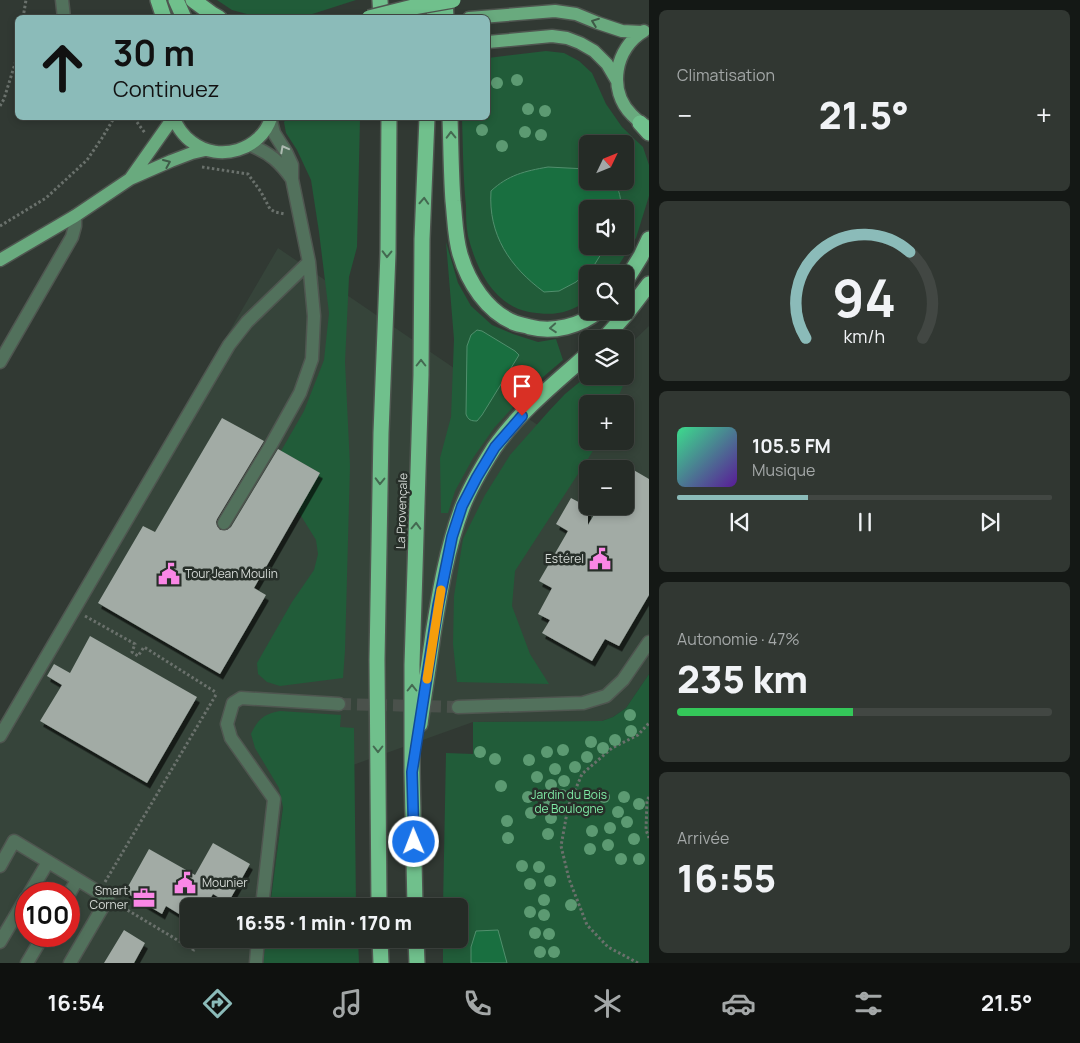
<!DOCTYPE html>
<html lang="fr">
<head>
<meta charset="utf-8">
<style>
	body { margin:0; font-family:Manrope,sans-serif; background:#313732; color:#f1f3f6; height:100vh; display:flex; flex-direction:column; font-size:19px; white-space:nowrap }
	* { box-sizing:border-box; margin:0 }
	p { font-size:16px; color:#a3a7a7 }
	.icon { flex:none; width:28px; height:28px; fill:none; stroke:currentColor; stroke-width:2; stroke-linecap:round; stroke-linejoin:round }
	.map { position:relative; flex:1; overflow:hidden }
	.drawer { display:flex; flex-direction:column; gap:10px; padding:10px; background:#141815; width:431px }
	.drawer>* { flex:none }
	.hud { position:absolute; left:15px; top:15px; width:475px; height:105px; border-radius:8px; box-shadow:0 2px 8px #0003,0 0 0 1px #424743; background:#8bbbb9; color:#111; overflow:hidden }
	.needle { width:32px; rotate:47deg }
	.controls { position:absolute; left:579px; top:135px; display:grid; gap:10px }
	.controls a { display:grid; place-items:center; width:55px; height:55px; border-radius:8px; background:#252b26; box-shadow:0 2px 8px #0003,0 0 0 1px #424743; font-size:25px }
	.speed { position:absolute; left:15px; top:882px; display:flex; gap:10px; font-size:25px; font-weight:700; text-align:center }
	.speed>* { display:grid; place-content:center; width:65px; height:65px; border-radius:50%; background:#252b26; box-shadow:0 2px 8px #0003,0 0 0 1px #424743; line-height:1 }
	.speed .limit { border:8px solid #d22; background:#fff; color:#111 }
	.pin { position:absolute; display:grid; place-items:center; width:42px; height:42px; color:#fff; margin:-51px -21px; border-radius:50% 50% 50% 0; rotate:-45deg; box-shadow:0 0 5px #0007 }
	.pin .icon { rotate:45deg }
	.me { position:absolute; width:55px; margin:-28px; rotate:359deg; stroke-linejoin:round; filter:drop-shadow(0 0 4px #0008) }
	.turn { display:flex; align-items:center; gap:18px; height:105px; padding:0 15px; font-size:22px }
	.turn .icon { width:65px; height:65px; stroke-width:2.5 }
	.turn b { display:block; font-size:35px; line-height:42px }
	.big { font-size:38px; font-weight:800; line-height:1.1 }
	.drawer .widget { flex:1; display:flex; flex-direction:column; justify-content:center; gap:8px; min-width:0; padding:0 18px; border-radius:8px; background:#313732 }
	.drawer .dial { align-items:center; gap:0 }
	.dial svg { height:130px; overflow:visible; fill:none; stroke:#424743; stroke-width:7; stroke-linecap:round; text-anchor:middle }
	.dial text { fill:#f1f3f6; stroke:none }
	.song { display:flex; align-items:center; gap:15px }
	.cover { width:60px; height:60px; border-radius:8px; background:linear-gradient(135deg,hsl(150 70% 55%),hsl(270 70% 35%)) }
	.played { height:5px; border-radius:2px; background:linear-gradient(90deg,#8bbbb9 35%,#424743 35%) }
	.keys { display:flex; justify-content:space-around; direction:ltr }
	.heat { display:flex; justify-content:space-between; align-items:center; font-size:28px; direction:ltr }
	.charge { height:8px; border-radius:4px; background:linear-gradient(90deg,#34c759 47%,#424743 0) }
	.trip { position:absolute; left:180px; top:898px; width:288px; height:50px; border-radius:8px; background:#252b26; box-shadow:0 2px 8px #0003,0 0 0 1px #424743; font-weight:800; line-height:50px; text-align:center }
	.dock { display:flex; height:80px; justify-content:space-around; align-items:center; background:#0f110f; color:#a3a7a7 }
	.dock .icon { width:35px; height:35px }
	.dock .active { color:#8bbbb9 }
	.dock b { font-size:22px; color:#f1f3f6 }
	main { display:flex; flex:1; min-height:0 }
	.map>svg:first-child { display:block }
	.built { fill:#36443a; fill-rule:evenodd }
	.green { fill:#215c39; fill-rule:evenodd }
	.water { fill:#196f40; stroke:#518f6d }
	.building { fill:#a2aba5; filter:url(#shadow) }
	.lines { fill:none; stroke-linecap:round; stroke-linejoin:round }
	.minor-tunnel { stroke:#4a514b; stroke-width:12; stroke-dasharray:12 6; stroke-linecap:butt }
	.minor-casing { stroke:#4f5650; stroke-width:15 }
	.major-casing { stroke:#4f5650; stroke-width:15 }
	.highway-casing { stroke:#4f5650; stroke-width:18 }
	.path { stroke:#6a716c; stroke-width:3; stroke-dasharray:2.5 2.5; stroke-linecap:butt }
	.minor { stroke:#52715c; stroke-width:12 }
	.major { stroke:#69aa7e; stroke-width:12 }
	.highway { stroke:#70c08c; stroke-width:15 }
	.highway-bridge-casing { stroke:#4f5650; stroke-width:18; stroke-linecap:butt }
	.highway-bridge { stroke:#70c08c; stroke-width:15 }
	.tree { fill:#5c9a72 }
	.oneway { stroke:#3e5a47 }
	.oneway2 { stroke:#446951 }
	.oneway3 { stroke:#aebab1 }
	.route-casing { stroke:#114b97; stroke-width:12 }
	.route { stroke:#1a73e8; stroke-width:9 }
	.slow { stroke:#f59e0b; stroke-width:9 }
	.labels { text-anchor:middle; stroke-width:5; stroke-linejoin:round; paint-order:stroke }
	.street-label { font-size:12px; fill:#d5dad6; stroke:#272f29 }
	.poi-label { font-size:12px; fill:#d5dad6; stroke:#272f29; text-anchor:end }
	.park-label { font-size:12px; fill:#7feaa5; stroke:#272f29 }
</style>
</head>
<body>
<main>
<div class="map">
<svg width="649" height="963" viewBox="0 0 649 963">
	<defs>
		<filter id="shadow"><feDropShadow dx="3" dy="5.5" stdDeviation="0" flood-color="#0009"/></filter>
	</defs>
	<rect width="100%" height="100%" fill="#313933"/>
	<path class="built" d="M278,248L542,428L625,376V349L649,326V674L626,708L613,717L602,721L473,722L325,775L286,782L270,906H189V939H266L263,963H0V725ZM588,404H625V441H588ZM588,469H625V506H588ZM26,894H69V936H26Z"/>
	<path class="green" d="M217,0H356L303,17L283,18L258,17L232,10Z
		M546,51L564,53L579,61L592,73L606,104L622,127L643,147L649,165V196L636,238L613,274H588L587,301C567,314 553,316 529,312C493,305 476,268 468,236C466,226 466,215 466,206C463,176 463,147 462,118H488V58ZM588,144H625V181H588ZM588,209H625V246H588Z
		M287,118H360L357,247L349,277L345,362L350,466L345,650L343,678L280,686L267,682L258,674L257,663L292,602L314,570L318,554L316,540L298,511L320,473L281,451L304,411L324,360L329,313L319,232L311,180L297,150L286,133L284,122Z
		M446,242L458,283L471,306L492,325L513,334L538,342L556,339L563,360L529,389L494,428L473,458L455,491L448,513H441L440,458L451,417L454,339Z
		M625,374L627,377L615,404H588V441H598L591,454L515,571L512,606L530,654L549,684L457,682L453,644L454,596L463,539L485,495L510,455L549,411L565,394L587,376H625Z
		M649,674V963H443V939H459V906H443L446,753L473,754V722L602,721L613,717L626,708Z
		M280,711L341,715L340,727L354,728L356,906H270L283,807L279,788L255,748L251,734C258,719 264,714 280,711Z
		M266,939H358L359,963H263Z"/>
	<path class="water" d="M548,167L587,169L588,181H614C619,190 622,199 620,209H588V246H606L593,267L576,282L559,291L544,292C510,267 488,235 491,191C508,175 525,171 548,167Z
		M477,330L482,331L515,351L519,355L482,415L477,421C471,421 468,420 466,414L467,346L471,335Z
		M498,930L507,963H471V947L476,931Z"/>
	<path class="building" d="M222,418L264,441L217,519L216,522L217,526L220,530H227L231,527L278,449L320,473L254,588L266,595L220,674L98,603L143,526L155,532Z
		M625,465L649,479V595L619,646L605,639L592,661L542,633L550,620L538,614L552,588L539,581L568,531L556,524L571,498L588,507V525L599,506H625Z
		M90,636L197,697L147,783L40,721L62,685L47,676L54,664L70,673Z
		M213,843L250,864L228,903L213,894L206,906H189V920L166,906L162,914L125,892L149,849L195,875Z
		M124,930L145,943L134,963H104Z"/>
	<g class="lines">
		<path class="minor-tunnel" d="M339,704L458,707"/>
		<g class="minor-casing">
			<path id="minor" d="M62,0L64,18
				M250,145C270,153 280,162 292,179
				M0,362L72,237L75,226V216
				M224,523L271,445L300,393L312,359L314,316L309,262
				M458,707L583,703L606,696L623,680L649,642
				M0,736L229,345L247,322L309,262L292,179V165L286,152L274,133L271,121
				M0,866L14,841L108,898L70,963
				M29,894L48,862
				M69,894L77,880
				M262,906L274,799L231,738L227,724L233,703L241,698L339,704
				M0,942L26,898
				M27,963L43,936
				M256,963L258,939"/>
		</g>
		<g class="major-casing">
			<path id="major" d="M469,18L555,11L576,14L598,23L622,31L642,32
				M644,31C615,48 607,90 632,115C637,120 640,123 647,126
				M488,42L552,36L567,38L580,43L594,51L607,64L617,81
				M173,118C178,127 183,136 192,142C219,163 261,150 271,118
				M130,179L173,118
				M0,260L75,216L130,179L171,161L192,153L205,150"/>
		</g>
		<g class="highway-casing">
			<path id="highway" d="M158,0L164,18
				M176,0L184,18
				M193,0L212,14L219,18
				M380,0L381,18
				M445,0L446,18
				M434,18L436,0
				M450,118C451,145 451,173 453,201C455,219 455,237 460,254C468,282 487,312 515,323C520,325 525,325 530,327C553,333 581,326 598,311
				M640,123L649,133
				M625,282L641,256L649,239
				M604,339L627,313L649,284
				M420,724C424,694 429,664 433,634C440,591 447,548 462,508C470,487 482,467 494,448C519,412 555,383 588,354
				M379,906L377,660L381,433L388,253L389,118
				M415,906L412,772V665L421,375L422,239L427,118
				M380,939L381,963
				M416,939L417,963"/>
		</g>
		<path class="path" d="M23,18L26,0
			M0,106L4,99L18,54
			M134,118L145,133
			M202,167L248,174L261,192L270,209L275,212L285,214
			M0,226L46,198L87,160L102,138L114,118
			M85,616L135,644L132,652L138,656L144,647L217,693
			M649,797L647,800L646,830L649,838
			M105,882L217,693
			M119,905L194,950L202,939
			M638,963L608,947L587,925L569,879L561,846L568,807L582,774L612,748L638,735L649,723"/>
		<use href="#minor" class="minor"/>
		<use href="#major" class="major"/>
		<use href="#highway" class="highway"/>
		<g class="highway-bridge-casing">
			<path id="highway-bridge" d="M369,18L413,7L453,0"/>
		</g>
		<use href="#highway-bridge" class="highway-bridge"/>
	</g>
	<g class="tree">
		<circle cx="517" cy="80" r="6"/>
		<circle cx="497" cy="83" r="6"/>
		<circle cx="528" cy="109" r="6"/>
		<circle cx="545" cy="111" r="6"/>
		<circle cx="482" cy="130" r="6"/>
		<circle cx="525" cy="132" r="6"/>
		<circle cx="541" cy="135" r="6"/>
		<circle cx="502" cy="146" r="6"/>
		<circle cx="630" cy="715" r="6"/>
		<circle cx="631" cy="731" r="6"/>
		<circle cx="615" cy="740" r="6"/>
		<circle cx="591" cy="742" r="6"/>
		<circle cx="603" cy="748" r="6"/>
		<circle cx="563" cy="750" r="6"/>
		<circle cx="480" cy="752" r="6"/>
		<circle cx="547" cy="752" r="6"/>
		<circle cx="587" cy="757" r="6"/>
		<circle cx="495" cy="759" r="6"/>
		<circle cx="529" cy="760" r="6"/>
		<circle cx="575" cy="767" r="6"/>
		<circle cx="555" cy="769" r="6"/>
		<circle cx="537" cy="777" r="6"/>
		<circle cx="564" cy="781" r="6"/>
		<circle cx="551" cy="785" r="6"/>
		<circle cx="501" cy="786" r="6"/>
		<circle cx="562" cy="795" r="6"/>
		<circle cx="528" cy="797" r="6"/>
		<circle cx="604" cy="797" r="6"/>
		<circle cx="624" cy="797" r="6"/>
		<circle cx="549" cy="800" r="6"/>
		<circle cx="639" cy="804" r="6"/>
		<circle cx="618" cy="812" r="6"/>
		<circle cx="531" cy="813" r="6"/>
		<circle cx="551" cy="818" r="6"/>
		<circle cx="507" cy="821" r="6"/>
		<circle cx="627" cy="822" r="6"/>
		<circle cx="610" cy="828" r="6"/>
		<circle cx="592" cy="831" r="6"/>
		<circle cx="548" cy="834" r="6"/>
		<circle cx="508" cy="838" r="6"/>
		<circle cx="634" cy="839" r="6"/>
		<circle cx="608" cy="845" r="6"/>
		<circle cx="590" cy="849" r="6"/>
		<circle cx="621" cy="859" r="6"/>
		<circle cx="639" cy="859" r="6"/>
		<circle cx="522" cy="866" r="6"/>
		<circle cx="539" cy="867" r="6"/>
		<circle cx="550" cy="881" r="6"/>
		<circle cx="530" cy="884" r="6"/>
		<circle cx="544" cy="900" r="6"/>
		<circle cx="571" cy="905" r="6"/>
		<circle cx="530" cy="912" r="6"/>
		<circle cx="544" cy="915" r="6"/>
		<circle cx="535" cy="933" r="6"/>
		<circle cx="549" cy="934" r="6"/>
		<circle cx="540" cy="952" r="6"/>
		<circle cx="554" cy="952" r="6"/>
	</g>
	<defs><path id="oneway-chevron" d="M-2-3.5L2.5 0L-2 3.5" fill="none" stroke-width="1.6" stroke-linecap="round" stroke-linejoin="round" transform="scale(1.25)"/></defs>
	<g class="oneway">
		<use href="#oneway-chevron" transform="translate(595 22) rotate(-159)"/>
		<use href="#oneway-chevron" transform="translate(167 163) rotate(-23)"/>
	</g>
	<g class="oneway2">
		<use href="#oneway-chevron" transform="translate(451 135) rotate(-91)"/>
		<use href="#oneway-chevron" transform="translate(424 201) rotate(-87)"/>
		<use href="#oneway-chevron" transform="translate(387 254) rotate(91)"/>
		<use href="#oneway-chevron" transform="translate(553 328) rotate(176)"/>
		<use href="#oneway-chevron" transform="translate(421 363) rotate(-90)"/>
		<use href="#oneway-chevron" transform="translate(380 481) rotate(91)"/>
		<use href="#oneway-chevron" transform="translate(416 526) rotate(-88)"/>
		<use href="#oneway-chevron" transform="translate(412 688) rotate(-90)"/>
		<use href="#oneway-chevron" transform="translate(378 749) rotate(90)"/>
	</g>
	<use class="oneway3" href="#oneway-chevron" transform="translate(284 149) rotate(-118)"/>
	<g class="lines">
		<g class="route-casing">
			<path id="route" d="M414,842L412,772L438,606L452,537L462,506L477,477L495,447L522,416"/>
		</g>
		<use href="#route" class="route"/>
		<path class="slow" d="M427,679L441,590"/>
	</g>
	<defs>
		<g id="civic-bare" transform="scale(1.725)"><path d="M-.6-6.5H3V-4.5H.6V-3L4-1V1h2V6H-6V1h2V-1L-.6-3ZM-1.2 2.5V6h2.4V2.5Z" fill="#fa87e6" stroke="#272f29" stroke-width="2.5" paint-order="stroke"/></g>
		<g id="office-bare" transform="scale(1.725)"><path d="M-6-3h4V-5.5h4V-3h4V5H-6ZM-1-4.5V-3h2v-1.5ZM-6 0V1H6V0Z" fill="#fa87e6" stroke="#272f29" stroke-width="2.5" paint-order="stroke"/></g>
	</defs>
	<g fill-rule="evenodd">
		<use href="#civic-bare" x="600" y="559"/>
		<use href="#civic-bare" x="169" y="574"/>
		<use href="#civic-bare" x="185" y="883"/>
		<use href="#office-bare" x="144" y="898"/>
	</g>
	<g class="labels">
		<g class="street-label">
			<text transform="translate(402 511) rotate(-88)" y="4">La Provençale</text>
		</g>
		<g class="poi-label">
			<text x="584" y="563">Estérel</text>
			<text x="185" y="578" text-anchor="start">Tour Jean Moulin</text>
			<text x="202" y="887" text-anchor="start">Mounier</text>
			<text x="128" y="895">Smart<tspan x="128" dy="14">Corner</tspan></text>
		</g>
		<g class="park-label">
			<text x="569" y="799">Jardin du Bois<tspan x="569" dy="14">de Boulogne</tspan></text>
		</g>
	</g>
</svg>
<div class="controls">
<a><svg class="needle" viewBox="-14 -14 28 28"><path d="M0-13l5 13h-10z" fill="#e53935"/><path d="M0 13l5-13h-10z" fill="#a3a7a7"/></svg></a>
<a><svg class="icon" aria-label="sound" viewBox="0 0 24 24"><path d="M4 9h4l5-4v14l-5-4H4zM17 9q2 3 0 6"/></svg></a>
<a><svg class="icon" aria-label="search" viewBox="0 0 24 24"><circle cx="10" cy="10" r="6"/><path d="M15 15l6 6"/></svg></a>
<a><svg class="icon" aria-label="layers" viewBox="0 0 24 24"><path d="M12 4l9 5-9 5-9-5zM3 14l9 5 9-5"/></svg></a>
<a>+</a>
<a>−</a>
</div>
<div class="speed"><div class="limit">100</div></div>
<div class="pin" style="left:522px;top:416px;background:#d93025"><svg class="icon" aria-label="arrive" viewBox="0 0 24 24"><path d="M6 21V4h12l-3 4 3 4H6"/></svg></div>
<svg class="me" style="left:414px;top:842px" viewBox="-20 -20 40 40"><circle r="17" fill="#1a73e8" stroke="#fff" stroke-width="3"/><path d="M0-11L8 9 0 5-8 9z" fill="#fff"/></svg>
<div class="trip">16:55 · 1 min · 170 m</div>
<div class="hud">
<div class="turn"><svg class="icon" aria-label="ahead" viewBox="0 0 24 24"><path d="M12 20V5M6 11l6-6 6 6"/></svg><div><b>30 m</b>Continuez</div></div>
</div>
</div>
<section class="drawer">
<div class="widget"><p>Climatisation</p>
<div class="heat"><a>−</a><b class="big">21.5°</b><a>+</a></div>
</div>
<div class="widget dial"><svg viewBox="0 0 100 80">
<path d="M14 69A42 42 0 1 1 86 69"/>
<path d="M14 69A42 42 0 0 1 78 16" stroke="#8bbbb9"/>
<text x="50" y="56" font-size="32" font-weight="700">94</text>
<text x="50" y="72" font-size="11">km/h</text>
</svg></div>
<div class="widget">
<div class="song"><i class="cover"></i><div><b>105.5 FM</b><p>Musique</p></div></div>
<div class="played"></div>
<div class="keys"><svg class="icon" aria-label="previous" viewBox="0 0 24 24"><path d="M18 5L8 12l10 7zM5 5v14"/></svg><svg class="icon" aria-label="pause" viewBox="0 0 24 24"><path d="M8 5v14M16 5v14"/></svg><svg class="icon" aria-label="next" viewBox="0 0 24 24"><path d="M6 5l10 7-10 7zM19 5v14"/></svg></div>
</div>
<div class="widget"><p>Autonomie · 47%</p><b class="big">235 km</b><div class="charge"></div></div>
<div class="widget"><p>Arrivée</p><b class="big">16:55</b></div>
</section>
</main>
<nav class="dock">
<b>16:54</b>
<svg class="icon active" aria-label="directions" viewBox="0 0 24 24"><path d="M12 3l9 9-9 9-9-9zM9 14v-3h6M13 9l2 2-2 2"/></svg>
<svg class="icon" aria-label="music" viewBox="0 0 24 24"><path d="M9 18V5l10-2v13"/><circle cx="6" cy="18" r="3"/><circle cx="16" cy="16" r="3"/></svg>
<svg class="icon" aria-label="phone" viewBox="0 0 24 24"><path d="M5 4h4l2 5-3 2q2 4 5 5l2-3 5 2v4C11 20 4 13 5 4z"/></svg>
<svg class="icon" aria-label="climate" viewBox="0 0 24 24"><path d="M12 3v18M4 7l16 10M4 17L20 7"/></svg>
<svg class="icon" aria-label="car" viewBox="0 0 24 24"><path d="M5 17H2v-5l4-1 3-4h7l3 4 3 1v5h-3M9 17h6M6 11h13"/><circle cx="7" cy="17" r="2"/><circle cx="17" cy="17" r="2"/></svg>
<svg class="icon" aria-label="filters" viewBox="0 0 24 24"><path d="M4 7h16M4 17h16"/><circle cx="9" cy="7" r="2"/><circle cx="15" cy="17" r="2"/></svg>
<b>21.5°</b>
</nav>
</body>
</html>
